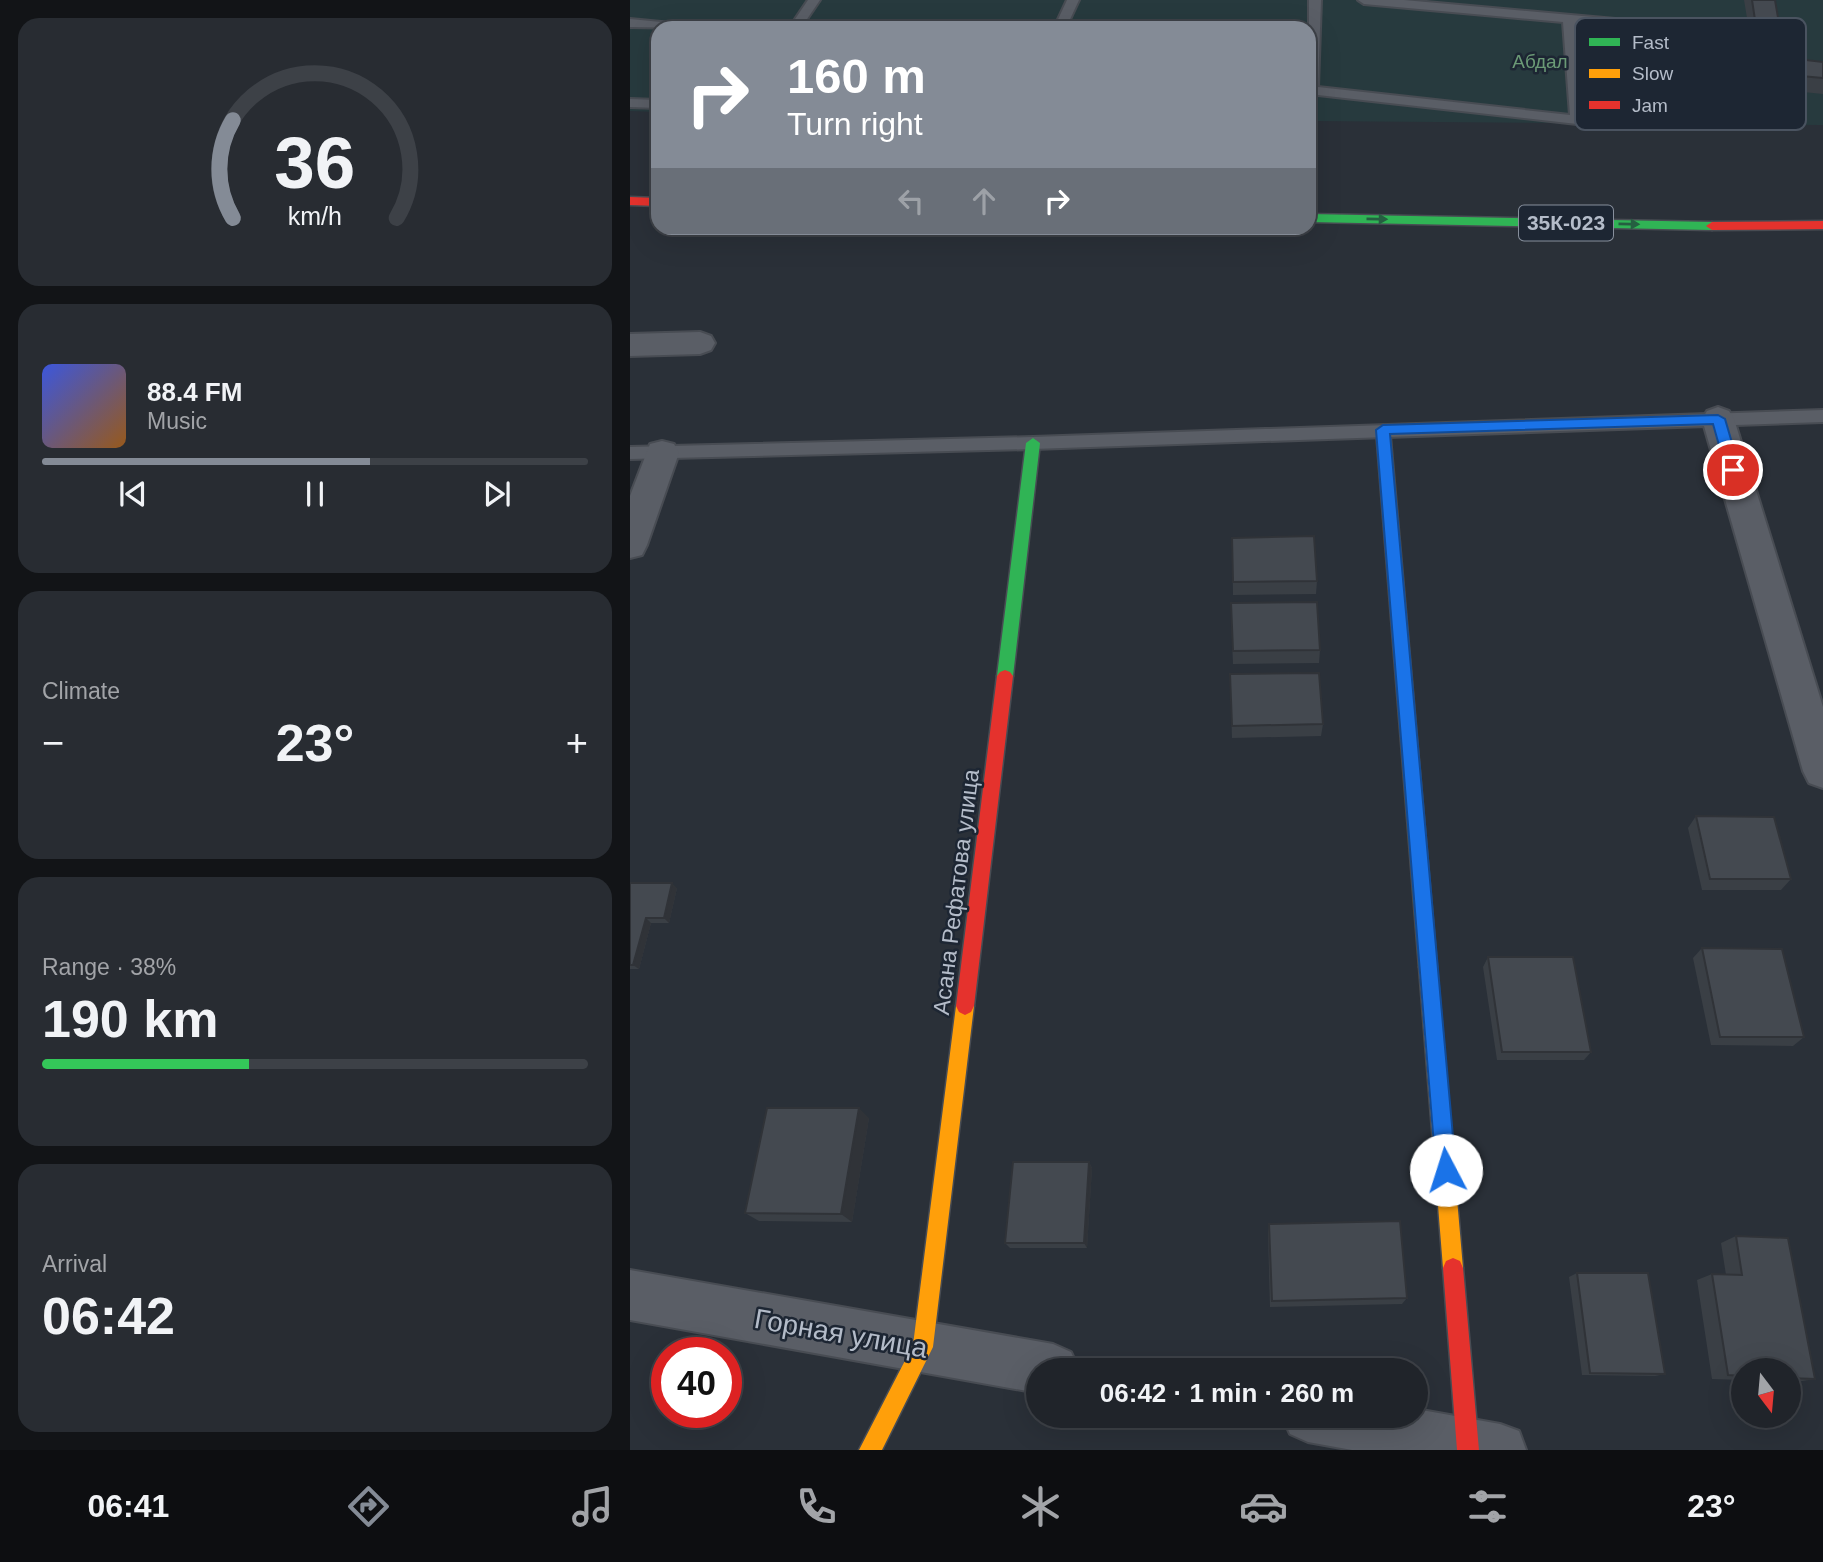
<!DOCTYPE html>
<html lang="en">
<head>
<meta charset="utf-8">
<style>
	body { margin:0; font-family:Arial,sans-serif; background:#282c32; color:#f1f3f6; height:100vh; display:flex; flex-direction:column; font-size:26px; white-space:nowrap }
	* { box-sizing:border-box; margin:0 }
	p { font-size:23px; color:#a2a4a8 }
	.icon { flex:none; width:38px; height:38px; fill:none; stroke:currentColor; stroke-width:2; stroke-linecap:round; stroke-linejoin:round }
	.map { position:relative; flex:1; overflow:hidden }
	.panel { display:flex; flex-direction:column; gap:18px; padding:18px; background:#121417; width:630px }
	.panel>* { flex:none }
	.top-card { position:absolute; left:21px; top:21px; width:665px; height:214px; border-radius:21px; box-shadow:0 7px 28px #0002,0 0 0 2px #3d4147; background:#848b96; color:#fff; overflow:hidden }
	.needle { width:46px; rotate:164deg }
	.tools { position:absolute; left:1101px; top:1358px; display:grid; gap:14px }
	.tools a { display:grid; place-items:center; width:70px; height:70px; border-radius:50%; background:#20242a; box-shadow:0 7px 28px #0002,0 0 0 2px #3d4147; font-size:35px }
	.speed { position:absolute; left:21px; top:1337px; display:flex; gap:14px; font-size:35px; font-weight:700; text-align:center }
	.speed>* { display:grid; place-content:center; width:91px; height:91px; border-radius:50%; background:#20242a; box-shadow:0 7px 28px #0002,0 0 0 2px #3d4147; line-height:1 }
	.speed .limit { border:10px solid #d22; background:#fff; color:#111 }
	.pin { position:absolute; display:grid; place-items:center; width:60px; height:60px; color:#fff; margin:-30px; border:4px solid #fff; border-radius:50%; box-shadow:0 2px 7px #0007 }
	.me { position:absolute; width:77px; margin:-38px; rotate:355deg; stroke-linejoin:round; filter:drop-shadow(0 0 5px #0008) }
	.turn { display:flex; align-items:center; gap:24px; height:147px; padding:0 21px; font-size:32px }
	.turn .icon { width:91px; height:91px; stroke-width:2.5 }
	.turn b { display:block; font-size:49px; line-height:60px }
	.lanes { display:flex; align-items:center; height:66px; padding:0 21px; background:#0003; justify-content:center; gap:35px; direction:ltr }
	.lanes .off { opacity:.35 }
	.big { font-size:52px; font-weight:600; line-height:1.1 }
	.panel .widget { flex:1; display:flex; flex-direction:column; justify-content:center; gap:10px; min-width:0; padding:0 24px; border-radius:21px; background:#282c32 }
	.panel .dial { align-items:center; gap:0 }
	.dial svg { height:182px; overflow:visible; fill:none; stroke:#3d4147; stroke-width:7; stroke-linecap:round; text-anchor:middle }
	.dial text { fill:#f1f3f6; stroke:none }
	.song { display:flex; align-items:center; gap:21px }
	.cover { width:84px; height:84px; border-radius:10px; background:linear-gradient(135deg,hsl(230 70% 55%),hsl(30 70% 35%)) }
	.played { height:7px; border-radius:4px; background:linear-gradient(90deg,#848b96 60%,#3d4147 60%) }
	.keys { display:flex; justify-content:space-around; direction:ltr }
	.heat { display:flex; justify-content:space-between; align-items:center; font-size:38px; direction:ltr }
	.charge { height:10px; border-radius:5px; background:linear-gradient(90deg,#34c759 38%,#3d4147 0) }
	.trip { position:absolute; left:396px; top:1358px; width:402px; height:70px; border-radius:35px; background:#20242a; box-shadow:0 7px 28px #0002,0 0 0 2px #3d4147; font-weight:600; line-height:70px; text-align:center }
	.tab-bar { display:flex; height:112px; justify-content:space-around; align-items:center; background:#0d0e11; color:#a2a4a8 }
	.tab-bar .icon { width:49px; height:49px }
	.tab-bar .active { color:#848b96 }
	.tab-bar b { font-size:32px; color:#f1f3f6 }
	main { display:flex; flex:1; min-height:0 }
	.map>svg:first-child { display:block }
	.green { fill:#273a3e }
	.lines { fill:none; stroke-linecap:round; stroke-linejoin:round }
	.lane-casing { stroke:#484c53; stroke-width:4 }
	.street-casing { stroke:#484c53; stroke-width:4 }
	.fast-casing { stroke:#484c53; stroke-width:3 }
	.slow-casing { stroke:#484c53; stroke-width:3 }
	.jam-casing { stroke:#484c53; stroke-width:3 }
	.lane { fill:#5a5e66; fill-rule:evenodd }
	.street { fill:#5a5e66; fill-rule:evenodd }
	.fast { fill:#30b455; fill-rule:evenodd }
	.slow { fill:#ff9f0a; fill-rule:evenodd }
	.jam { fill:#e5322d; fill-rule:evenodd }
	.wall { fill:#3a3f45 }
	.shaded-wall { fill:#303338 }
	.building { fill:#444950; stroke:#303338; stroke-width:2 }
	.oneway { fill:#255f41 }
	.route { fill:#1a73e8; stroke:#114b97; stroke-width:2 }
	.labels { text-anchor:middle; stroke-width:5; stroke-linejoin:round; paint-order:stroke }
	.far-park-label { font-size:19px; fill:#6b9a76; stroke:#1d2633 }
	.shield { fill:#1d2633; stroke:#878f9c; stroke-width:2 }
	.shield-label { font-size:21px; font-weight:bold; fill:#b4bcc9 }
	.street-label { font-size:23px; fill:#b4bcc9; stroke:#1d2633 }
	.near-street-label { font-size:28px; fill:#b4bcc9; stroke:#1d2633 }
	.key { fill:#1d2633; stroke:#4a5360; stroke-width:2 }
	.key-label { font-size:19px; fill:#b4bcc9 }
</style>
</head>
<body>
<main>
<section class="panel">
<div class="widget dial"><svg viewBox="0 0 100 80">
<path d="M14 69A42 42 0 1 1 86 69"/>
<path d="M14 69A42 42 0 0 1 14 26" stroke="#848b96"/>
<text x="50" y="56" font-size="32" font-weight="700">36</text>
<text x="50" y="72" font-size="11">km/h</text>
</svg></div>
<div class="widget">
<div class="song"><i class="cover"></i><div><b>88.4 FM</b><p>Music</p></div></div>
<div class="played"></div>
<div class="keys"><svg class="icon" aria-label="previous" viewBox="0 0 24 24"><path d="M18 5L8 12l10 7zM5 5v14"/></svg><svg class="icon" aria-label="pause" viewBox="0 0 24 24"><path d="M8 5v14M16 5v14"/></svg><svg class="icon" aria-label="next" viewBox="0 0 24 24"><path d="M6 5l10 7-10 7zM19 5v14"/></svg></div>
</div>
<div class="widget"><p>Climate</p>
<div class="heat"><a>−</a><b class="big">23°</b><a>+</a></div>
</div>
<div class="widget"><p>Range · 38%</p><b class="big">190 km</b><div class="charge"></div></div>
<div class="widget"><p>Arrival</p><b class="big">06:42</b></div>
</section>
<div class="map">
<svg width="1193" height="1450" viewBox="0 0 1193 1450">
	<rect width="100%" height="100%" fill="#2a3038"/>
	<path class="green" d="M0,0H1193V125L679,121V28H28V112L0,111Z"/>
	<g class="lines">
		<g class="lane-casing">
			<path id="lane" d="M178,0H190L171,28H159Z
				M437,0H449L436,28H424Z
				M679,0H691L688,87L940,115L933,22L734,4L728,0H774L1085,28L1091,32L1085,36L945,23L954,120L947,124L679,94Z
				M0,19L52,24L58,28L0,27Z
				M0,99L28,100V108L0,107Z
				M1193,410V422L403,449L0,459V447L403,437Z"/>
		</g>
		<g class="street-casing">
			<path id="street" d="M70,332L81,336L85,343L81,350L70,354L0,356V334Z
				M1088,407L1099,411L1104,419L1193,707V788L1179,783L1173,771L1072,419L1077,411Z
				M32,441L44,444L49,453L17,545L12,555L0,558V496L20,444Z
				M0,1270L423,1344L441,1352L449,1370H408V1393L0,1320Z
				M786,1409L870,1424L889,1431L896,1450H722L678,1442L660,1434L652,1416H786Z"/>
		</g>
		<g class="fast-casing">
			<path id="fast" d="M679,214L1082,222L1088,226L1082,230L679,222Z
				M753,425L760,430L807,967L804,973L798,975L792,973L789,967L746,430Z
				M403,438L410,443L383,676L380,680H370L367,676L396,443Z"/>
		</g>
		<g class="slow-casing">
			<path id="slow" d="M798,959L804,961L807,967L833,1268L830,1275L823,1278L816,1275L813,1268L789,967L792,961Z
				M335,997L341,1000L344,1006L303,1347L252,1450H229L283,1345L326,1006L329,1000Z"/>
		</g>
		<g class="jam-casing">
			<path id="jam" d="M0,197L28,198V206L0,205Z
				M1193,221V229L1082,230L1076,226L1082,222Z
				M375,670L380,672L383,676L344,1006L341,1012L335,1015L329,1012L326,1006L367,676L370,672Z
				M823,1258L830,1261L833,1268L849,1450H827L813,1268L816,1261Z"/>
		</g>
		<use href="#lane" class="lane"/>
		<use href="#street" class="street"/>
		<use href="#fast" class="fast"/>
		<use href="#slow" class="slow"/>
		<use href="#jam" class="jam"/>
	</g>
	<path class="wall" d="M1114,0H1145L1151,35L1145,50L1122,48Z
		M1159,58L1193,62V94L1154,90L1153,74Z
		M602,538L687,581L686,594L603,595Z
		M601,617L690,650L689,663L603,664Z
		M600,674L693,724L691,736L602,738Z
		M1066,816L1161,879L1151,890H1072L1058,828Z
		M0,883L47,888L39,923H21L9,969H0Z
		M1072,948L1174,1037L1163,1046L1081,1045L1063,958Z
		M858,957L961,1052L954,1060H867L853,967Z
		M239,1118L222,1222L129,1221L115,1213Z
		M459,1162L462,1168L457,1248H380L375,1243Z
		M639,1224L777,1298L772,1304L640,1307L638,1232Z
		M1106,1236L1185,1379L1166,1382H1158V1370H1113V1380L1082,1379L1067,1280L1082,1274L1096,1275L1091,1243Z
		M947,1273L1035,1374L1025,1376L952,1375L939,1277Z"/>
	<path class="shaded-wall" d="M42,883L47,888L39,923L34,918Z
		M16,918L21,923L9,969L3,965Z
		M229,1108L239,1118L222,1222L211,1214Z
		M459,1162L462,1168L457,1248L454,1243Z"/>
	<path class="building" d="M1122,0H1145L1151,35L1127,33Z
		M1159,58L1193,62V78L1160,75Z
		M684,536L687,581L603,582L602,538Z
		M687,602L690,650L603,651L601,603Z
		M689,673L693,724L602,726L600,674Z
		M1066,816L1144,817L1161,879H1080Z
		M0,883H42L34,918H16L3,965H0Z
		M1072,948L1152,949L1174,1037H1090Z
		M858,957H943L961,1052H872Z
		M137,1108H229L211,1214L115,1213Z
		M383,1162H459L454,1243H375Z
		M770,1221L777,1298L642,1301L639,1224Z
		M1106,1236L1158,1238L1185,1379L1158,1378V1370H1113V1376L1098,1375L1082,1274L1112,1275Z
		M947,1273H1018L1035,1374L960,1373Z"/>
	<defs><path id="oneway-solid" d="M-6-.8H1V-3.2L6.5 0L1 3.2V.8H-6Z" transform="scale(1.75)"/></defs>
	<g class="oneway">
		<use href="#oneway-solid" transform="translate(747 219) rotate(1)"/>
		<use href="#oneway-solid" transform="translate(999 224) rotate(1)"/>
	</g>
	<path class="route" d="M1088,415L1095,419L1110,470L1103,475L1096,470L1083,424L760,434L826,1170L823,1177L816,1180L809,1177L806,1170L746,430L753,425Z"/>
	<g class="labels">
		<g class="far-park-label">
			<text x="910" y="68">Абдал</text>
		</g>
		<rect class="shield" x="889" y="205.5" width="94" height="35" rx="5"/>
		<g class="shield-label">
			<text x="936" y="230">35К-023</text>
		</g>
		<g class="street-label">
			<text transform="translate(326 892) rotate(-83)" y="8">Асана Рефатова улица</text>
		</g>
		<g class="near-street-label">
			<text transform="translate(211 1333) rotate(10)" y="10">Горная улица</text>
		</g>
	</g>
	<rect x="945" y="18" width="231" height="112" rx="10" class="key"/>
	<rect x="959" y="38" width="31" height="8" fill="#30b455"/>
	<rect x="959" y="69" width="31" height="9" fill="#ff9f0a"/>
	<rect x="959" y="101" width="31" height="8" fill="#e5322d"/>
	<g class="key-label">
		<text x="1002" y="49">Fast</text>
		<text x="1002" y="80">Slow</text>
		<text x="1002" y="112">Jam</text>
	</g>
</svg>
<div class="tools">
<a><svg class="needle" viewBox="-14 -14 28 28"><path d="M0-13l5 13h-10z" fill="#e53935"/><path d="M0 13l5-13h-10z" fill="#a2a4a8"/></svg></a>
</div>
<div class="speed"><div class="limit">40</div></div>
<div class="pin" style="left:1103px;top:470px;background:#d93025"><svg class="icon" aria-label="arrive" viewBox="0 0 24 24"><path d="M6 21V4h12l-3 4 3 4H6"/></svg></div>
<svg class="me" style="left:816px;top:1170px" viewBox="-20 -20 40 40"><circle r="19" fill="#fff"/><path d="M0-13L10 11 0 6-10 11z" fill="#1a73e8"/></svg>
<div class="trip">06:42 · 1 min · 260 m</div>
<div class="top-card">
<div class="turn"><svg class="icon" aria-label="right" viewBox="0 0 24 24"><path d="M7 20v-9h11M14 6l5 5-5 5"/></svg><div><b>160 m</b>Turn right</div></div>
<div class="lanes"><svg class="icon off" aria-label="left" viewBox="0 0 24 24"><path d="M17 20v-9H6M10 6l-5 5 5 5"/></svg><svg class="icon off" aria-label="ahead" viewBox="0 0 24 24"><path d="M12 20V5M6 11l6-6 6 6"/></svg><svg class="icon" aria-label="right" viewBox="0 0 24 24"><path d="M7 20v-9h11M14 6l5 5-5 5"/></svg></div>
</div>
</div>
</main>
<nav class="tab-bar">
<b>06:41</b>
<svg class="icon active" aria-label="directions" viewBox="0 0 24 24"><path d="M12 3l9 9-9 9-9-9zM9 14v-3h6M13 9l2 2-2 2"/></svg>
<svg class="icon" aria-label="music" viewBox="0 0 24 24"><path d="M9 18V5l10-2v13"/><circle cx="6" cy="18" r="3"/><circle cx="16" cy="16" r="3"/></svg>
<svg class="icon" aria-label="phone" viewBox="0 0 24 24"><path d="M5 4h4l2 5-3 2q2 4 5 5l2-3 5 2v4C11 20 4 13 5 4z"/></svg>
<svg class="icon" aria-label="climate" viewBox="0 0 24 24"><path d="M12 3v18M4 7l16 10M4 17L20 7"/></svg>
<svg class="icon" aria-label="car" viewBox="0 0 24 24"><path d="M5 17H2v-5l4-1 3-4h7l3 4 3 1v5h-3M9 17h6M6 11h13"/><circle cx="7" cy="17" r="2"/><circle cx="17" cy="17" r="2"/></svg>
<svg class="icon" aria-label="filters" viewBox="0 0 24 24"><path d="M4 7h16M4 17h16"/><circle cx="9" cy="7" r="2"/><circle cx="15" cy="17" r="2"/></svg>
<b>23°</b>
</nav>
</body>
</html>
